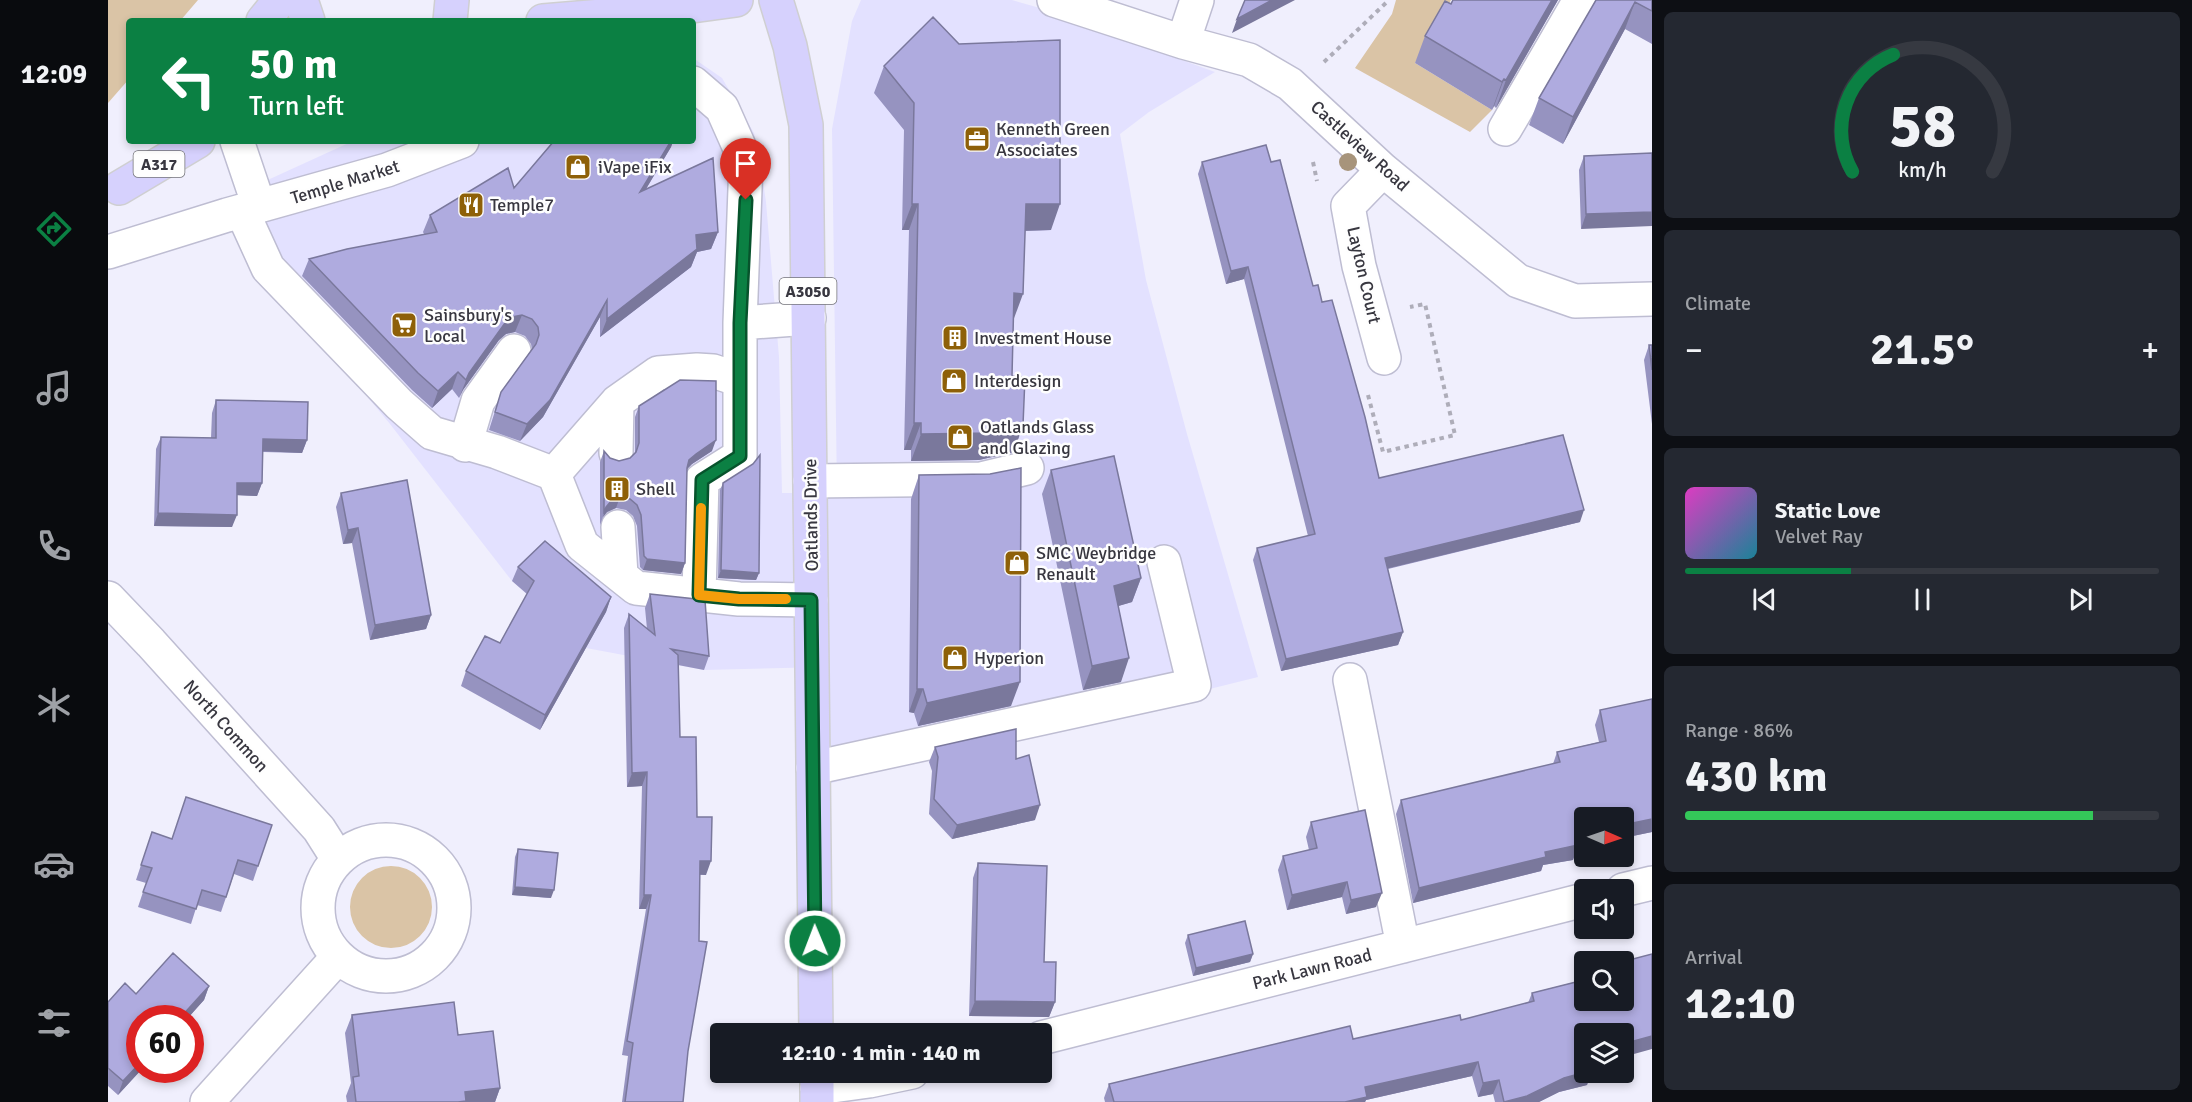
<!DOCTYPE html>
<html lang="en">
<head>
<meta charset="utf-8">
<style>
	body { margin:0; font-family:Signika,sans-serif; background:#242831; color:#f1f3f6; height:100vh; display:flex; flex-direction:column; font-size:22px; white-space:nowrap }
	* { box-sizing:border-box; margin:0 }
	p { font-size:20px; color:#9ea1a6 }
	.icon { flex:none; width:33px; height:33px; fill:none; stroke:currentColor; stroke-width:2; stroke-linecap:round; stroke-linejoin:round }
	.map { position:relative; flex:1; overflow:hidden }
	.details { display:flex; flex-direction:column; gap:12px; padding:12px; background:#0d0f14; width:540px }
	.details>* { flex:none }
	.banner { position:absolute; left:18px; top:18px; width:570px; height:126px; border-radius:6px; box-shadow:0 3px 9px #0003; background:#0b8043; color:#fff; overflow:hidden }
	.needle { width:39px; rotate:92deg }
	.buttons { position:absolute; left:1466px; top:807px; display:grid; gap:12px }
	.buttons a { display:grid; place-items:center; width:60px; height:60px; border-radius:6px; background:#171b24; box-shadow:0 3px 9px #0003; font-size:30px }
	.speed { position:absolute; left:18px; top:1005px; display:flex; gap:12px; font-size:30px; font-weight:700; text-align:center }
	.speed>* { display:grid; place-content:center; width:78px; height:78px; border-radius:50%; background:#171b24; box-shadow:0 3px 9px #0003; line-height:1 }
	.speed .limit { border:9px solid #d22; background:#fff; color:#111 }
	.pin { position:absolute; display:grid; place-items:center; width:51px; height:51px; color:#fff; margin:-62px -26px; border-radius:50% 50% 50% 0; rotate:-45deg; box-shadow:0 0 6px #0007 }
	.pin .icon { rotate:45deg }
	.me { position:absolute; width:66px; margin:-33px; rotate:359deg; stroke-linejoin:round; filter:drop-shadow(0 0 4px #0008) }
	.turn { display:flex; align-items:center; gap:21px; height:126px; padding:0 24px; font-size:27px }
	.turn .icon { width:78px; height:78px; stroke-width:2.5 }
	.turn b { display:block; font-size:42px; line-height:51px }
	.big { font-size:45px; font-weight:700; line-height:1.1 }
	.details .card { flex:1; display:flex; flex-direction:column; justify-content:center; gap:9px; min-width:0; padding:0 21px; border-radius:9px; background:#242831 }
	.details .dial { align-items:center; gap:0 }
	.dial svg { height:156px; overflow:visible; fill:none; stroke:#363941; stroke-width:7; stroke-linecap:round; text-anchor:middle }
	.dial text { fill:#f1f3f6; stroke:none }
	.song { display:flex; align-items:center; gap:18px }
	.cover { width:72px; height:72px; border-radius:9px; background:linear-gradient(135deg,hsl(310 70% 55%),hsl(190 70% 35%)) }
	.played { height:6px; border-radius:3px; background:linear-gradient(90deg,#0b8043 35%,#363941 35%) }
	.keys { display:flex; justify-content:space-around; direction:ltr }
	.heat { display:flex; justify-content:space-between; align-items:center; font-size:33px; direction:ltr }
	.charge { height:9px; border-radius:4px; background:linear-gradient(90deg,#34c759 86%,#363941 0) }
	.trip { position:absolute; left:602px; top:1023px; width:342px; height:60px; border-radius:6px; background:#171b24; box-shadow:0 3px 9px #0003; font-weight:700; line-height:60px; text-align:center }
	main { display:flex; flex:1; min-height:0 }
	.tabs { display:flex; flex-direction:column; width:108px; justify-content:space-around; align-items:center; background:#090b0e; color:#9ea1a6 }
	.tabs .icon { width:42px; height:42px }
	.tabs .selected { color:#0b8043 }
	.tabs b { font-size:27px; color:#f1f3f6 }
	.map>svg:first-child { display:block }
	.built { fill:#e3e1ff }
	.green { fill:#dac4a6 }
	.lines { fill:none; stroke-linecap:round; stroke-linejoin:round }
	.minor-casing { stroke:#bebdd2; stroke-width:36 }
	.major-casing { stroke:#cfcfd1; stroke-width:36 }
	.path { stroke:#aeadb9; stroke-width:4; stroke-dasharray:4.5 4.5; stroke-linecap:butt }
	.minor { stroke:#fff; stroke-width:33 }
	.major { stroke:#d6d1fd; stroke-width:33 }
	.tree { fill:#a7947b }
	.wall { fill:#9693c0 }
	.shaded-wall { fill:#7a789c }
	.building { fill:#afabdf; stroke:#7a789c; stroke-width:1.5 }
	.route-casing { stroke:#07532c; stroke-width:15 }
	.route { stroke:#0b8043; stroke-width:10 }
	.slow { stroke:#f59e0b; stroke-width:10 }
	.labels { text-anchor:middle; stroke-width:5; stroke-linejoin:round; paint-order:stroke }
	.shield { fill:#fefefe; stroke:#737379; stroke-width:1.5 }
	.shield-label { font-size:16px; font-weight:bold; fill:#383740 }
	.poi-label { font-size:18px; fill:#383740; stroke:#fefefe; text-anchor:start }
	.street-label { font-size:18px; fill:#383740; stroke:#fefefe }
</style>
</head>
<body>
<main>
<nav class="tabs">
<b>12:09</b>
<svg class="icon selected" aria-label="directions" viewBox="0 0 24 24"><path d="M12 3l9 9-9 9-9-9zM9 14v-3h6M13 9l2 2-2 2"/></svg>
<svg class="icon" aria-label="music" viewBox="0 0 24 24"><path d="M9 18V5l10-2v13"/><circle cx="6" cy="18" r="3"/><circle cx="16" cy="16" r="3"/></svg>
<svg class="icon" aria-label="phone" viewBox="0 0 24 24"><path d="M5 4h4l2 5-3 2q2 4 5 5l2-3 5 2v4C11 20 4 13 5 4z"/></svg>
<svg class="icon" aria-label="climate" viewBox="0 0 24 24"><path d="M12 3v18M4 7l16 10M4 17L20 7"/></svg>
<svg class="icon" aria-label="car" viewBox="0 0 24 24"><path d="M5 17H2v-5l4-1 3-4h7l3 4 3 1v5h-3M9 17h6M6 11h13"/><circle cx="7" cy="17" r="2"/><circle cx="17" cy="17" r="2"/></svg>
<svg class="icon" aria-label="filters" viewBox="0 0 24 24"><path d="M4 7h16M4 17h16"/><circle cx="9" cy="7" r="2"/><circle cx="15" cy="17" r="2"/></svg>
</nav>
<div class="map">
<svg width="1544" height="1102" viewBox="0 0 1544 1102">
	<rect width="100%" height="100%" fill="#f0effd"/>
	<path class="built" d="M753,0H904L974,20L1060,55L1107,72L1041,112L1012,134L1038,280L1079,434L1150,677L719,784L717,667L596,670L478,648L404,581L282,424L148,263L120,198L245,141H585V58L614,78L646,133L652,161L658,202L671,357L674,493H729L724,129L744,21Z"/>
	<path class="green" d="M0,0H90L72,21H21V79L0,103Z
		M1288,0H1343L1307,63L1384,110L1362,132L1247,68L1284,14Z
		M242 907a41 41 0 1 1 82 0a41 41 0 1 1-82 0Z"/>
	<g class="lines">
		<g class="minor-casing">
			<path id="minor" d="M946,0L1075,42L1141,60L1182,84L1275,170L1410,281L1467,301L1544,299
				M1075,42L1089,0
				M585,83L614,108L638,162L632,323V456L594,480L591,595
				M1397,129L1472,0
				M129,141L151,206
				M1275,170L1240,206L1251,266L1276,358
				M134,211L160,268L291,404L324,433L389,452L446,474L474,545L528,588L631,599L703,600
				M0,252L119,215L279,170L354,141
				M632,323L701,318
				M357,445L370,401L406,351
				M508,453L509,402
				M446,474L509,402L550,373L589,370L605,371L632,380
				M702,481L873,479L919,468
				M510,527L513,575
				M0,598L43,643L211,829L230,859
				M1242,680L1295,946
				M705,768L1086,685L1056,562
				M210 908a68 68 0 1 1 136 0a68 68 0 1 1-136 0Z
				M1515,890L1544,883
				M933,1038L1476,900
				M709,1088L761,1081L804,1072
				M99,1102L229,958"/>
		</g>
		<g class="major-casing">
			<path id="major" d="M193,0L200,21
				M668,0L682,46L698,125L708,1034
				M155,21L172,0
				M342,21L344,0
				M435,21L540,12L628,0
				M11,188L90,141
				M709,1072V1102"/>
		</g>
		<path class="path" d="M1216,62L1281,0
			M1205,162L1209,181
			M1260,395L1275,452L1347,435L1317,304L1302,307"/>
		<use href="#minor" class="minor"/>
		<use href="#major" class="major"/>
	</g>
	<circle class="tree" cx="1240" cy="162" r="9"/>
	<path class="wall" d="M1345,0H1450L1388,108L1386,106L1384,110L1307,63L1317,36Z
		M1488,0H1544V44L1517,29L1455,144L1421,125L1431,98Z
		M776,66L943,230L917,231L905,320L904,376L906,452L871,460L803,461V450H796L801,230H794L796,130L766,93Z
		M446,141H565L563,147L538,189L610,232L603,249L589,252L583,267L492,337V317L435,417L412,441L381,430L393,392L424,349L423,344L417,336L407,332L398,334L391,340L355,390L351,398L344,389L324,408L304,390L194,276L201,259L316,234L315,232L322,215L406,188Z
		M1544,153L1473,229L1471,170L1476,156Z
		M1094,162H1163L1205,286L1214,302L1271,478L1472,522L1280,569L1295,632L1290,645L1173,671L1145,560L1149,548L1200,536L1136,279L1118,284L1090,174Z
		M1541,345H1544V424L1536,360Z
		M108,400L199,440L194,453L155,452L154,483L149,496L129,495L124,527L46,526L48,449L53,437L103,438L104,413Z
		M531,406L604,451L584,464L579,469L577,563L573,574L535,570L532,567L529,526L525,516L518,510L508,508L499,512L495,517L492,525V462L496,451L502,458L511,461L522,458L527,453V417Z
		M943,470L1033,578L1024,602L1010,606L1013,682L975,690L934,494Z
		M811,475L903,706L810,726L806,713L801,712L803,499Z
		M615,483L651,573L648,580L610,578L612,490Z
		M233,493L323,615L318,629L262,640L244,543L235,544L228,507Z
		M410,567L503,597L498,612L432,730L353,686L358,671L392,643L419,594L404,581Z
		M542,594L601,656L596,670L570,665L572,737L589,817L598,875H592L580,1051L575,1102H514L520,1056L514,1055L538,909H531L534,786L519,787L516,628L521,614L539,629L537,608Z
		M1492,710L1544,832L1515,838V818L1469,848L1465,860L1435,865L1433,871L1305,903L1288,814L1293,800L1445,764L1449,752L1491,742L1487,725Z
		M827,747L908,759L927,820L844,839L821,814L824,771L821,762Z
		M78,797L150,866L145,881L126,874L113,912L89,905L83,924L30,907L38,883L28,880L44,832L64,839Z
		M1203,822L1268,907L1238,914L1234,897L1179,910L1170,870L1175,856L1201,850L1198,837Z
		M410,849L443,898L404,895L407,857Z
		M870,863L936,962L947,1002L941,1017L861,1016L865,878Z
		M1080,935L1145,954L1142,962L1085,976L1077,943Z
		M1544,954L1515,1034L1476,1072H1483L1479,1085L1451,1092L1431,1102H1387L1385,1094L1370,1097L1364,1076L1258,1100L1257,1102H997L996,1098L1001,1084L1353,1020L1420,1003L1424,993L1518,969L1521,960Z
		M101,986L96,1000L32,1070H33L10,1095L0,1086V1002L28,994Z
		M244,1015L350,1035L392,1088L387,1102H239L238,1096L243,1083L237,1033Z"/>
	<path class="shaded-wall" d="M1164,0H1187L1124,33L1129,19Z
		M1444,0H1450L1388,108L1398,80Z
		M1527,2L1517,29L1455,144L1465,117Z
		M1396,79L1386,106L1384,110L1394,82Z
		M563,141H565L563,147L526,209L532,192Z
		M804,204H810L801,230H794Z
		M918,204H952L943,230L908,231Z
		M1544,212V226L1473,229L1478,214Z
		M610,232L603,249L589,252L583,267L492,337L499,319L588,235Z
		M1140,267L1136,279L1118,284L1123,271Z
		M906,293L915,294L905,321Z
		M499,300L492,317L435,417L412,441L419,424Z
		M414,315L407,332L398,334L391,340L355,390L351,398L361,373L397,323L404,317Z
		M350,372L344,389L324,408L330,391Z
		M806,423H813L803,450H796Z
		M915,425L906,452L871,460L803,461L813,434Z
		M155,439L199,440L194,453L151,451Z
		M608,440L604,451L584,464L577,471L581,460L588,454Z
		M129,483H154L149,496L125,495Z
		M512,497L508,508L499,512L495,517L498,507L503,501Z
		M1476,510L1472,522L1273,570L1277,558Z
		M50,513L129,515L124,527L46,526Z
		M250,528L244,543L235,544L240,530Z
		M539,559L577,563L573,574L535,570Z
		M613,570L651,573L648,580L610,578Z
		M1033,578L1024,602L997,610L1006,586Z
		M503,597L498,612L432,730L437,715Z
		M323,615L318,629L262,640L267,625Z
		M1295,632L1290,645L1173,671L1178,659Z
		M1021,658L1013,682L975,690L984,666Z
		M912,682L903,706L810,726L819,703Z
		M809,689H815L806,713L801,712Z
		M539,772L534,786L519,787L524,773Z
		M932,805L927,820L844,839L849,825Z
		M1544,819V832L1515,838V825Z
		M1476,833V847L1469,848L1465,860L1435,865L1433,871L1305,903L1311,888L1437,852L1468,835Z
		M592,861H603L598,875L587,874Z
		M1239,882L1234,897L1179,910L1184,895Z
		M407,887L446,890L443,898L404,895Z
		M1274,893L1268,907L1238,914L1243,900Z
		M536,895H543L538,909H531Z
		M1145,954L1142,962L1085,976L1088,968Z
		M101,986L96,1000L80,1018H72Z
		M867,1001L947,1002L941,1017L861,1016Z
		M1544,1036V1049L1515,1057V1044Z
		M1370,1062L1364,1076L1258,1100L1257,1102H1237L1257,1087Z
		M32,1063V1070H33L10,1095L15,1081Z
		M1478,1072H1483L1479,1085L1451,1092L1431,1102H1396L1456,1078Z
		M1391,1080L1385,1094L1370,1097L1375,1083Z
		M392,1088L387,1102H350L357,1092Z"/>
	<path class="building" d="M1137,0H1164L1129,19Z
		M1345,0H1444L1398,80L1396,79L1394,82L1317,36L1337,1L1343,4Z
		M1488,0H1544V11L1527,2L1465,117L1431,98Z
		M825,17L851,44L952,40V204H918L915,294L906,293L904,376L917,377L915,425L880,433L813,434V423H806L810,204H804L806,103L776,66Z
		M446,141H563L532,192L605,158L610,232L588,235L589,249L499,319V300L442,400L419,424L387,412L393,392L428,344L431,335L430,327L424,319L414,315L404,317L397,323L361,373L358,380L350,372L330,391L310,373L201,259L239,249L329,232L322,215L400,168L406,188Z
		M1158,145L1163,162L1172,160L1205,286L1210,285L1214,302L1224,300L1257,417L1271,478L1455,435L1476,510L1277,558L1295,632L1178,659L1149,548L1207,534L1140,267L1123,271L1094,162Z
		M1544,153V212L1478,214L1476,156Z
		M1541,345H1544V370Z
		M572,380L608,381V440L588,454L581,460L579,468L577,563L539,559L536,556L533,515L529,505L522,499L512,497L503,501L498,507L496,514V451L502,458L511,461L522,458L528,452L531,443V406Z
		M108,400L200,402L199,440L155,439L154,483H129V515L50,513L53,437L108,438Z
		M652,455L651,573L613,570L615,483L645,464Z
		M1006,456L1033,578L1006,586L1021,658L984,666L943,470Z
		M913,468L912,682L819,703L815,689H809L811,475L882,474Z
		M299,480L323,615L267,625L250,528L240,530L233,493Z
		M437,541L503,597L437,715L358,671L377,636L392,643L426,581L410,567Z
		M542,594L597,600L601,656L563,649L570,655L572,737H588L589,817H604L603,861H592L591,941L599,942L580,1051L575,1102H517L525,1043L519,1041L543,895H536L539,772L524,773L521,614L547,635Z
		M1544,699V819L1515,825V818H1476V833L1468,835L1470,845L1437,852L1438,857L1311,888L1293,800L1452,762L1449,752L1498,741L1492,710Z
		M908,729V759L921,755L932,805L849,825L826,799L830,757L827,747Z
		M78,797L164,825L150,866L130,860L118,897L94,890L88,909L35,892L44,868L33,865L44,832L64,839Z
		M1257,810L1274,893L1243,900L1239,882L1184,895L1175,856L1209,848L1203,822Z
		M410,849L450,853L446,890L407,887Z
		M870,863L939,866L936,962H948L947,1002L867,1001Z
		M1137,921L1145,954L1088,968L1080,935Z
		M65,953L101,986L72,1018H32V1063L15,1081L0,1068V1002L17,983L28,994Z
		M1544,954V1036L1515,1044V1034H1476V1072H1478L1456,1078L1419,1096L1396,1102L1391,1080L1375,1083L1370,1062L1257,1087L1259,1097L1237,1102H1006L1001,1084L1242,1026L1245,1039L1352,1015L1353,1020L1426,1001L1424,993L1476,980V1000H1515V970L1524,968L1521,960Z
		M346,1002L350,1035L385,1031L392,1088L357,1092L358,1101L350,1102H248L245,1077L251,1076L244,1015Z"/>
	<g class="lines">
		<g class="route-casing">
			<path id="route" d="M638,200L632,323V456L594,480L591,595L631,599L703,600L707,941"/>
		</g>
		<use href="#route" class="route"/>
		<path class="slow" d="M593,508L591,595L631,599H678"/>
	</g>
	<defs>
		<g id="office-square" transform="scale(1.35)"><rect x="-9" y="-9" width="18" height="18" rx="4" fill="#8e6008" stroke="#fefefe"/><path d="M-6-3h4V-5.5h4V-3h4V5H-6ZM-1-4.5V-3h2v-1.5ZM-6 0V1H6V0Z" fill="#fff"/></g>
		<g id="shop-square" transform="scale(1.35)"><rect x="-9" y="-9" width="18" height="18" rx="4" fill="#8e6008" stroke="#fefefe"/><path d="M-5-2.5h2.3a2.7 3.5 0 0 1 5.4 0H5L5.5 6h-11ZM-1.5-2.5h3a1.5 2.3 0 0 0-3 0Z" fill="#fff"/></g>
		<g id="restaurant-square" transform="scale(1.35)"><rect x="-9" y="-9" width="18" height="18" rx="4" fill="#8e6008" stroke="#fefefe"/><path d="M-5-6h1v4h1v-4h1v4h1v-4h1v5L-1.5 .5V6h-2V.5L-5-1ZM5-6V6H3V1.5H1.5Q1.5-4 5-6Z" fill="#fff"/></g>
		<g id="supermarket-square" transform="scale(1.35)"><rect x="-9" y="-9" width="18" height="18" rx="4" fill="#8e6008" stroke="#fefefe"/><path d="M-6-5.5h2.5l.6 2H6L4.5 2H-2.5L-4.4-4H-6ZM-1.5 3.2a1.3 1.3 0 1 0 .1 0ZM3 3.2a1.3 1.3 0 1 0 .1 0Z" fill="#fff"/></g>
		<g id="building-square" transform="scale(1.35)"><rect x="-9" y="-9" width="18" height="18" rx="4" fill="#8e6008" stroke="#fefefe"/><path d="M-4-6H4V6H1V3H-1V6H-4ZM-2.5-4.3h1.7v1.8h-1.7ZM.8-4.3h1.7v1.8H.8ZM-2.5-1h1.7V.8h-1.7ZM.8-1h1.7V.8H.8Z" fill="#fff"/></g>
	</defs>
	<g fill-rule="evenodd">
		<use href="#office-square" x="869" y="139"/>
		<use href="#shop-square" x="470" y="167"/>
		<use href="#restaurant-square" x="363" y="205"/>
		<use href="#supermarket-square" x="296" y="325"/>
		<use href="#building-square" x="847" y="338"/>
		<use href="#shop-square" x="846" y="381"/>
		<use href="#shop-square" x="852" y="437"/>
		<use href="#building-square" x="509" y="489"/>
		<use href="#shop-square" x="909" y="563"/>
		<use href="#shop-square" x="847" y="658"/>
	</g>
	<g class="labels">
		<g class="shield">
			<rect x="25.5" y="151" width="51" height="26" rx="4.5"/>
			<rect x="671.5" y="278" width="57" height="26" rx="4.5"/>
		</g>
		<g class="shield-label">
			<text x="51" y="170">A317</text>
			<text x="700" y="297">A3050</text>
		</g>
		<g class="poi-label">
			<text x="888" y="135">Kenneth Green<tspan x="888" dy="21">Associates</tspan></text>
			<text x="490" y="173">iVape iFix</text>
			<text x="382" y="211">Temple7</text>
			<text x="316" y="321">Sainsbury's<tspan x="316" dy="21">Local</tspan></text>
			<text x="866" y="344">Investment House</text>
			<text x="866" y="387">Interdesign</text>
			<text x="872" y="433">Oatlands Glass<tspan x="872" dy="21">and Glazing</tspan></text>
			<text x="528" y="495">Shell</text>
			<text x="928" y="559">SMC Weybridge<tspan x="928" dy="21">Renault</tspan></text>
			<text x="866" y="664">Hyperion</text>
		</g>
		<g class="street-label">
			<text transform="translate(1252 146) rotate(42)" y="6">Castleview Road</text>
			<text transform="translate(237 182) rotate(-17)" y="6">Temple Market</text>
			<text transform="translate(1256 275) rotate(77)" y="6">Layton Court</text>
			<text transform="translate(703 515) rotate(-91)" y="6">Oatlands Drive</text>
			<text transform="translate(118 726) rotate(48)" y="6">North Common</text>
			<text transform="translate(1204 969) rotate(-14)" y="6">Park Lawn Road</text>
		</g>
	</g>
</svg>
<div class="buttons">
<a><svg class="needle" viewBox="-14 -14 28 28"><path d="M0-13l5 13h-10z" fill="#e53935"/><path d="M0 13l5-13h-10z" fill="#9ea1a6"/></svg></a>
<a><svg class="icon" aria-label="sound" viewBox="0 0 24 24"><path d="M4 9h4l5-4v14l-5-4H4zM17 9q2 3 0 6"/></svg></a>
<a><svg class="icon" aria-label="search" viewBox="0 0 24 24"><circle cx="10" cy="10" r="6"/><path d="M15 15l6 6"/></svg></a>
<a><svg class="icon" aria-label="layers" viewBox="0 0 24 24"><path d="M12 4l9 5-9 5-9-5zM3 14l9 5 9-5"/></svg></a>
</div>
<div class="speed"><div class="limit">60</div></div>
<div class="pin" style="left:638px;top:200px;background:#d93025"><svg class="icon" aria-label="arrive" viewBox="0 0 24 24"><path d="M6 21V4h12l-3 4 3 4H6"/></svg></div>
<svg class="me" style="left:707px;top:941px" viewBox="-20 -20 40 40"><circle r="17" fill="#0b8043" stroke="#fff" stroke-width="3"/><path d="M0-11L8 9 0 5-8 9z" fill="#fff"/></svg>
<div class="trip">12:10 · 1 min · 140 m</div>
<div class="banner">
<div class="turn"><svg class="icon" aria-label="left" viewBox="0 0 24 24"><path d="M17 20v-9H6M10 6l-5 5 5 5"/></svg><div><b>50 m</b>Turn left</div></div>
</div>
</div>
<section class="details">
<div class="card dial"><svg viewBox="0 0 100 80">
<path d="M14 69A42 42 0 1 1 86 69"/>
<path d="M14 69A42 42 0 0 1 35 9" stroke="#0b8043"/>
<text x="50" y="56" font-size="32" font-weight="700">58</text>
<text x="50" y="72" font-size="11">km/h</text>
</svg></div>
<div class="card"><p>Climate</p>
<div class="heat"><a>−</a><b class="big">21.5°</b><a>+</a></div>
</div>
<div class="card">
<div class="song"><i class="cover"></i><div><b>Static Love</b><p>Velvet Ray</p></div></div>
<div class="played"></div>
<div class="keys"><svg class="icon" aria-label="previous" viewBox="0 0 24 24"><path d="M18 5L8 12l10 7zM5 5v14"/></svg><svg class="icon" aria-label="pause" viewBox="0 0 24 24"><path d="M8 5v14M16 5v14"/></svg><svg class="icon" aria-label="next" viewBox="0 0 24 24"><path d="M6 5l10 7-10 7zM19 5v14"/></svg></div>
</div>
<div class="card"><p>Range · 86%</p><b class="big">430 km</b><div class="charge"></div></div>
<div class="card"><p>Arrival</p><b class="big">12:10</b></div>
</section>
</main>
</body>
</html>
